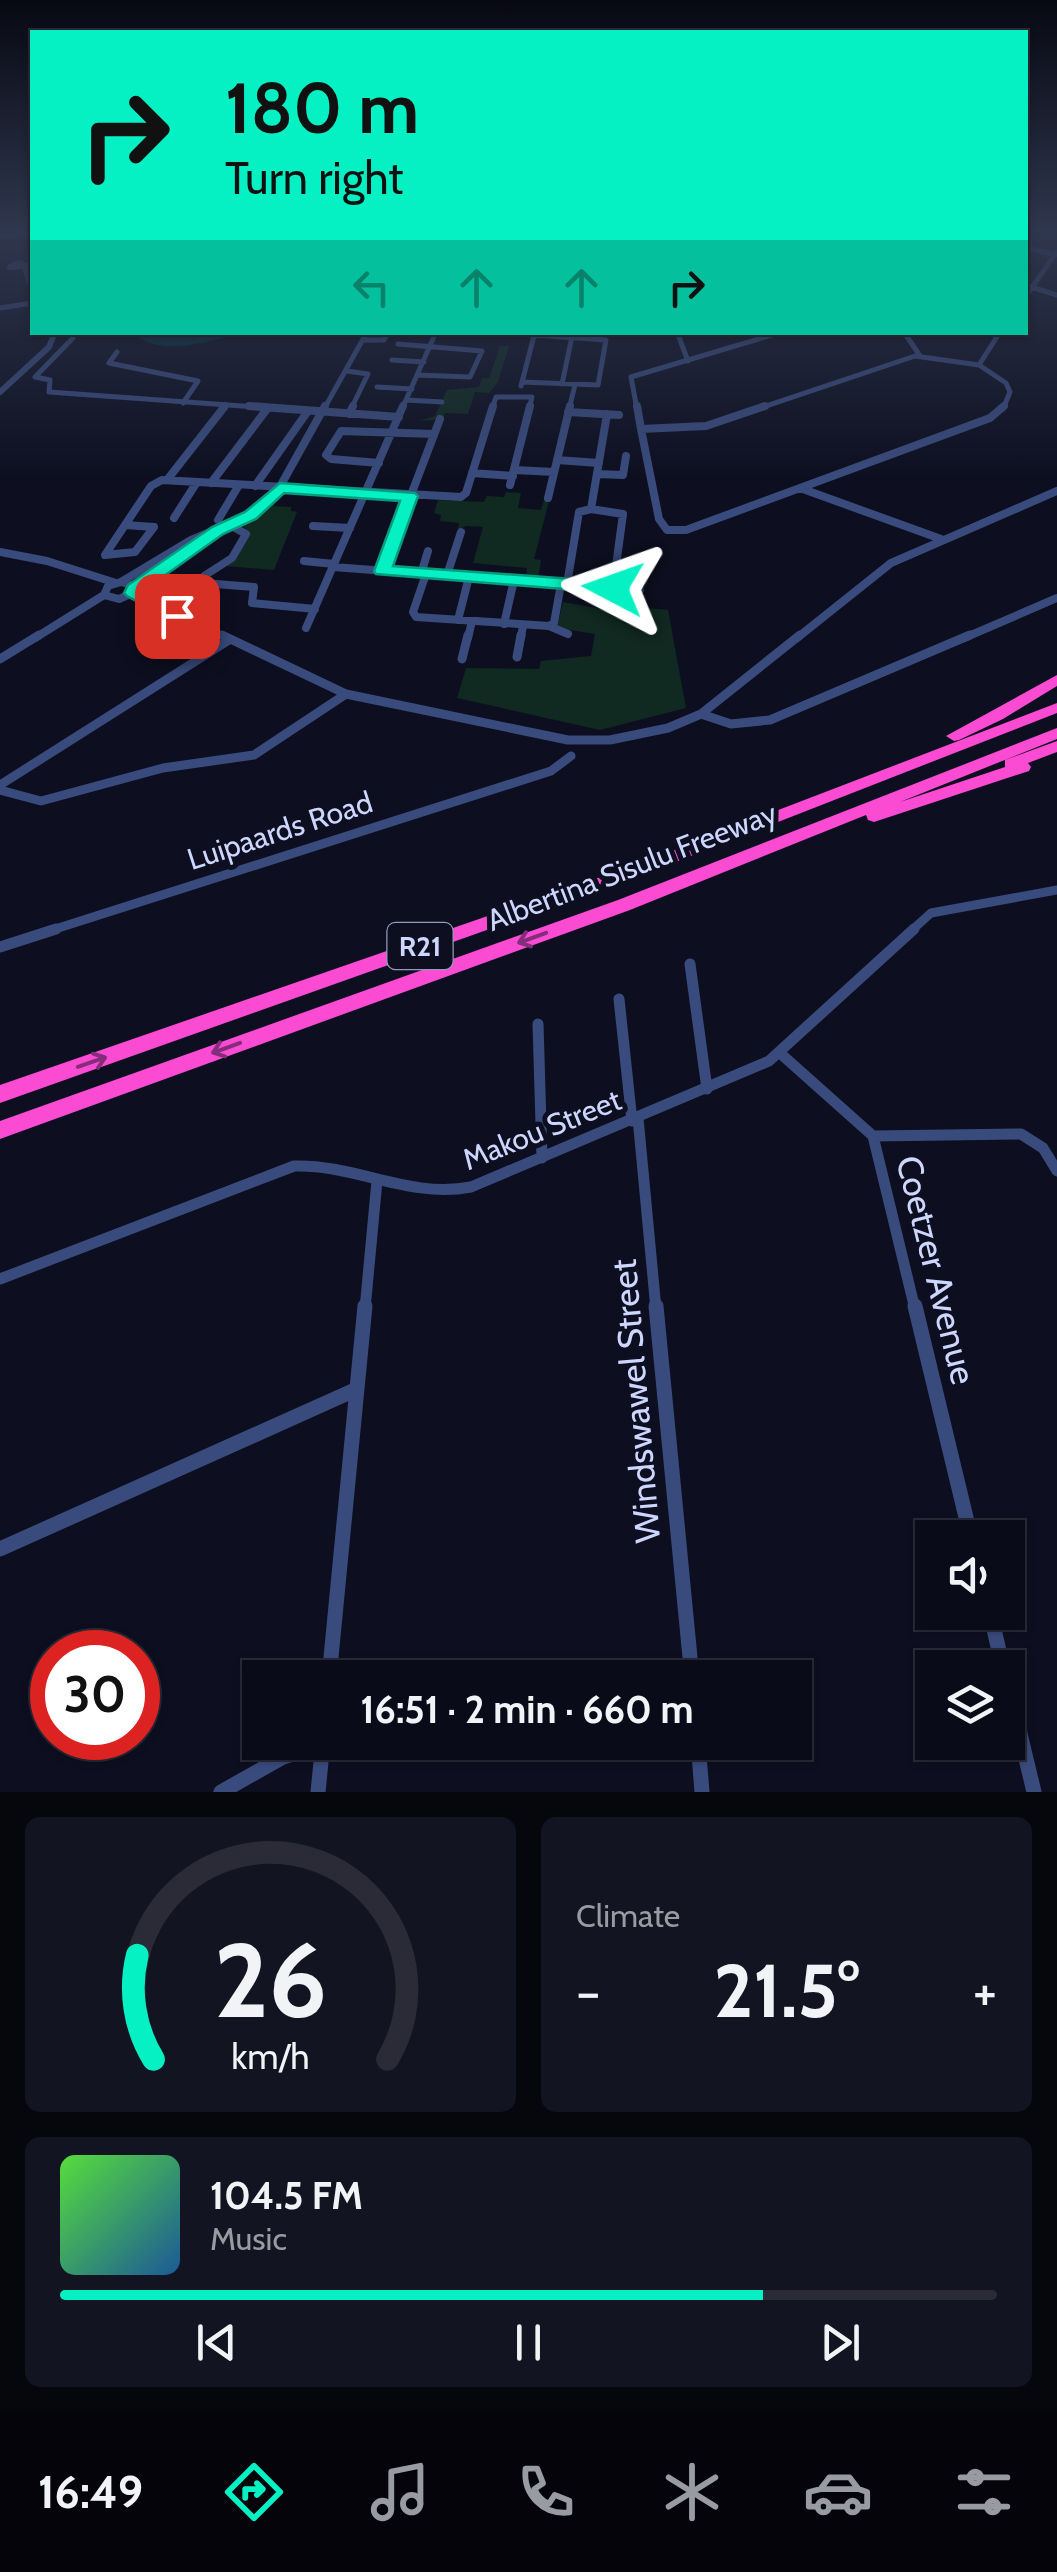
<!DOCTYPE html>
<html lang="en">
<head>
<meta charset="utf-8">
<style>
	body { margin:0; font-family:Cabin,sans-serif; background:#131421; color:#f1f3f6; height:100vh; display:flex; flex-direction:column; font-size:38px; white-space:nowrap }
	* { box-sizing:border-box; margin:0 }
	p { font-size:32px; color:#999ba2 }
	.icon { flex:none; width:55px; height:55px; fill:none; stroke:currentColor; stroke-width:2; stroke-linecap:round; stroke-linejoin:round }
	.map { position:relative; height:1792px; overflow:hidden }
	.side { display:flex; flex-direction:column; gap:25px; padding:25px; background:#06060d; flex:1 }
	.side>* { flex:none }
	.top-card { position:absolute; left:30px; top:30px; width:998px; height:305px; border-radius:0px; box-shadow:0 2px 8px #0004,0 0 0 2px #2a2b37; background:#06f1c3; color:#111; overflow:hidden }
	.buttons { position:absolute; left:915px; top:1520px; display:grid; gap:20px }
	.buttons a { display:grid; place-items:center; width:110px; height:110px; border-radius:0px; background:#0a0b18; box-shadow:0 2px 8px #0004,0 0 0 2px #2a2b37; font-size:50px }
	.speed { position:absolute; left:30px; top:1630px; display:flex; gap:20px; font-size:50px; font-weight:700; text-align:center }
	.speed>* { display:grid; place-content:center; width:130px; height:130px; border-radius:50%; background:#0a0b18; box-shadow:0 2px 8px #0004,0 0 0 2px #2a2b37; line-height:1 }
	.speed .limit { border:15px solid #d22; background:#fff; color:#111 }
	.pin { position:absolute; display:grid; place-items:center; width:85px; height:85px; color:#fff; margin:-42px; border-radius:20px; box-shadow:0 5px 15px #0006 }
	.me { position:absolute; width:110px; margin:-55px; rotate:274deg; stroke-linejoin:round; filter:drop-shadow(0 0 8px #0008) }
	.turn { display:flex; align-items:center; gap:35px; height:210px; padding:0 30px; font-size:45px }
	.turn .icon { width:130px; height:130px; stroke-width:2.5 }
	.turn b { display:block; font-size:70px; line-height:85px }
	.lanes { display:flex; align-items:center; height:95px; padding:0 30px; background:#0003; justify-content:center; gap:50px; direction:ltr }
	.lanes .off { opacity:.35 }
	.big { font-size:75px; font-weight:700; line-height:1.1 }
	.side .widget { flex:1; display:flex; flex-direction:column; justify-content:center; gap:15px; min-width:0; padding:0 35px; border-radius:15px; background:#131421 }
	.side .dial { align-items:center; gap:0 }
	.dial svg { height:260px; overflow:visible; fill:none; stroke:#2a2b37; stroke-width:7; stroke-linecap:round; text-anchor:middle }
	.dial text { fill:#f1f3f6; stroke:none }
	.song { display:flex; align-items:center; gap:30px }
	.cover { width:120px; height:120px; border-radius:15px; background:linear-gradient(135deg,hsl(110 70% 55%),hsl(210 70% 35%)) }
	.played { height:10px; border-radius:5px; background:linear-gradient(90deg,#06f1c3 75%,#2a2b37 75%) }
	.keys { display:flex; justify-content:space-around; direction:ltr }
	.heat { display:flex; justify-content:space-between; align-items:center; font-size:55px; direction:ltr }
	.side .tiles { flex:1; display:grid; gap:25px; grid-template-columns:1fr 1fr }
	.widget:last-child { grid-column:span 2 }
	.trip { position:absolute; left:242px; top:1660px; width:570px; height:100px; border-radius:0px; background:#0a0b18; box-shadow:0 2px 8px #0004,0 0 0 2px #2a2b37; font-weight:700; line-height:100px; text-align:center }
	.menu { display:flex; height:160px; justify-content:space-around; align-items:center; background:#04040a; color:#999ba2 }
	.menu .icon { width:70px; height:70px }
	.menu .on { color:#06f1c3 }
	.menu b { font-size:45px; color:#f1f3f6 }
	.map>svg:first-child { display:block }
	.green { fill:#102921 }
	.water { fill:#0a2b3b }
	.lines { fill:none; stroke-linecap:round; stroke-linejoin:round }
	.minor-far4 { stroke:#394b7d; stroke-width:5 }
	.minor-far3 { stroke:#394b7d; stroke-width:8 }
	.minor-far2 { stroke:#394b7d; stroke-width:9 }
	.minor-far1 { stroke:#394b7d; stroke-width:11 }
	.minor { stroke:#394b7d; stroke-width:15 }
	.tertiary { stroke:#394b7d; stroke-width:6 }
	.motorway { fill:#fb4bd3; fill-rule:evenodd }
	.oneway { stroke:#842d7a }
	.route { fill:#06f1c3; stroke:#049d7f; stroke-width:2.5 }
	.labels { text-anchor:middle; stroke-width:10; stroke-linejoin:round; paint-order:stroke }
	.shield { fill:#0d0f20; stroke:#939abb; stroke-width:2.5 }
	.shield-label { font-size:28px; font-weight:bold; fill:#cdd6fe }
	.street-label { font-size:30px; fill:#cdd6fe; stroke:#0d0f20 }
	.near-street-label { font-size:35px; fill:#cdd6fe; stroke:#0d0f20 }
</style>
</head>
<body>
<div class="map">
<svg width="1057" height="1792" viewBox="0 0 1057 1792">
	<rect width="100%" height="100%" fill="#0d0f20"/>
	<path class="green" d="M500,346H509L498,382L489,393L475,392L468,414L445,413L443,419L419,421L435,416L447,390L479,387L482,378H489Z
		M506,492L521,493L518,508L541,510L544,500L549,501L534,559L541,560L538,580H526L527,568L473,563L483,527L466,526L458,530L459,523L440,521L441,515L434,513L438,500L484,502L487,496L504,497Z
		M276,498L274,506L291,507V511L297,512L274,570L225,566L248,531L240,523Z
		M563,602L635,615L636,607L668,610L686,708L600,730L457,698L466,668L539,669L541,661L591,656L595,634L557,628Z"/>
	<path class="water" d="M133,333H243C210,340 163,359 133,333Z"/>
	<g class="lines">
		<path class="minor-far4" d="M0,237L32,233
			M1025,247L1055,255
			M1025,285L1057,295
			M1025,297L1057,252
			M0,308L32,303
			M71,332L73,338L35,377L50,380L49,392L284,409
			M492,332L606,340L598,385L522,382
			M677,332L688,361
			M904,332L920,356
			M363,340H384L389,332
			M398,344L482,351L470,377L418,375
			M117,352L109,363L198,381L183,403
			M392,360L424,362
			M979,365L1000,332
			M347,371L368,374L351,409
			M562,384L573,332
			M521,386L535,332
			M377,387L412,389
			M407,400L442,402
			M324,409L367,332
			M402,409L436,332
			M492,409L496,397H532L529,409
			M569,409L575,385
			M637,409L631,377L782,332
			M757,409L915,356L979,365L1006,383L1010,392L1003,409"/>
		<path class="minor-far3" d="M249,406L399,417
			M637,406L641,429
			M568,412L619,415
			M349,414L353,406
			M641,429L659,519L667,530H686L990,418L1004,406
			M641,429L706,426L765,406
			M557,460L599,463
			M379,463L331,459L326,455L341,431L434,434
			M514,470L554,472
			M472,473L513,476
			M597,474L623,475L626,456
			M167,480L225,406
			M211,483L267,409
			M510,485L530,406
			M255,486L308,411
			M800,488L941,539
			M548,498L570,406
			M591,509L607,414
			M174,518L197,482
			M218,520L239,485
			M125,525L154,527L135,552L105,555Z
			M125,525L151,486L162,480L461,497L466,493L493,406
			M230,525L246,534L232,558L204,576L203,583L254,587L252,603L315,609
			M313,526L350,528
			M0,552L47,561L116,583
			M304,561L334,564
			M333,567L640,590
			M382,571L440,419
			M421,574L428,551
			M426,574L413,612L416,617L549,626L554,623L561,584
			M447,575L461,532
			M121,582L191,540L251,515L277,492L325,406
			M121,582L132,585L133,593L119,599L104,595L108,586Z
			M567,584L579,512L591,509L623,514L613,588
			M134,589L213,534
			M133,593L227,638
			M458,620L469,577
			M504,624L514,580
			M549,626L568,634
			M306,628L403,406
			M35,638L104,595
			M468,638L472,621
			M521,638L523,625
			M797,638L891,563L1057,491
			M964,638L1057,598"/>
		<path class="minor-far2" d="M222,635L346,694L568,740H610L668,728L701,714L800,635
			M517,657L521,635
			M0,659L39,635
			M462,659L468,635
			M701,714L731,724L770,720L970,635
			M0,785L229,640
			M0,790L41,801L163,768L254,755L346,694
			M49,931L551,771L571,756
			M911,931L931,913L1057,890"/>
		<path class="minor-far1" d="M0,947L56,929
			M690,964L707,1089
			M619,999L632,1121
			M538,1024L542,1158
			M781,1054L873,1136L915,1309
			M638,1118L656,1309
			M873,1136L1021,1134L1043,1148L1057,1171
			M0,1279L294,1166C356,1164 409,1199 471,1187L769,1061L914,929
			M365,1309L377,1181"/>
		<path class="minor" d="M656,1306L692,1678
			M915,1306L971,1538
			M0,1549L357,1389
			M990,1612L1003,1668
			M329,1678L365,1306
			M1008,1684L1034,1792
			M698,1742L702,1792
			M221,1792L283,1757L322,1745
			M318,1792L323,1742"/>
		<path class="tertiary" d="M19,263L26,266L10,267Z
			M25,267L32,289
			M0,392L49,347L55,332"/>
		<path class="motorway" d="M1057,675V686L1003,719L959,740L954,741L946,736Z
			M1057,703V713L650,872L0,1103V1085L638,864Z
			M1057,728V739L900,802L1005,767V760L1057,741V752L1028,763L1031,767L1029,771L874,822L868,820L866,815L630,910L0,1139V1121L618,900Z"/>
	</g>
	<defs><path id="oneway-shaft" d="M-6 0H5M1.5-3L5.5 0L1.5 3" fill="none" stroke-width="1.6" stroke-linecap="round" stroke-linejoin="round" transform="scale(2.5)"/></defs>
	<g class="oneway">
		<use href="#oneway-shaft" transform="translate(532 938) rotate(160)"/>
		<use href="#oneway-shaft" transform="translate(226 1048) rotate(160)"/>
		<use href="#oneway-shaft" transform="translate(92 1062) rotate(-19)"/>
	</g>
	<linearGradient id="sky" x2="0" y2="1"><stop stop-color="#070812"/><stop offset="0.48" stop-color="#2f374e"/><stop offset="1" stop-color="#2f374e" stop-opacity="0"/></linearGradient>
	<rect width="1057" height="480" fill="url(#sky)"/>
	<path class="route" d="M280,483L415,493L418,496L393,566L613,582L621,588L613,593L376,574L374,571L400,501L284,493L256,519L223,534L143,591L183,612V620H171L127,596L124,593L128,585L212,527L245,512Z"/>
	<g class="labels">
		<rect class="shield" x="387.5" y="923" width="65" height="46" rx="8"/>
		<g class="shield-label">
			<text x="420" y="956">R21</text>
		</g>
		<g class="street-label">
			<text transform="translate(280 831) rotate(-18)" y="10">Luipaards Road</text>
			<text transform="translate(632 867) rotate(-21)" y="10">Albertina Sisulu Freeway</text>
			<text transform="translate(542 1130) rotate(-22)" y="10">Makou Street</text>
		</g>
		<g class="near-street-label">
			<text transform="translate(936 1270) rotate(76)" y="12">Coetzer Avenue</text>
			<text transform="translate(636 1401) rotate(-95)" y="12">Windswawel Street</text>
		</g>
	</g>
</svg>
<div class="buttons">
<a><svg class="icon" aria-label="sound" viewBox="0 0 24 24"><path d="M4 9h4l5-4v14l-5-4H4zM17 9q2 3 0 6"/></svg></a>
<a><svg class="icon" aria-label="layers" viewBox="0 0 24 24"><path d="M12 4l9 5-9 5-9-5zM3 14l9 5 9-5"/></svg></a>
</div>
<div class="speed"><div class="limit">30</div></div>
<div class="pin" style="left:177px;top:616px;background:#d93025"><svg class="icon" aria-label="arrive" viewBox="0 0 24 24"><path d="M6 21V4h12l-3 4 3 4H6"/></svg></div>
<svg class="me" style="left:613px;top:588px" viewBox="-20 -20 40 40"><path d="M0-17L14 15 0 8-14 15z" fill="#06f1c3" stroke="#fff" stroke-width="4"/></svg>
<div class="trip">16:51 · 2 min · 660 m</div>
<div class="top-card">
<div class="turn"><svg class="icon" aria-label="right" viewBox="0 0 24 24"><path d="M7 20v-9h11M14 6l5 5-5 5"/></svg><div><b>180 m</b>Turn right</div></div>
<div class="lanes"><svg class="icon off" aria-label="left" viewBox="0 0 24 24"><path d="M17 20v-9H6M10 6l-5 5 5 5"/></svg><svg class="icon off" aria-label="ahead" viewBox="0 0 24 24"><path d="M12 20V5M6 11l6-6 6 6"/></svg><svg class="icon off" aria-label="ahead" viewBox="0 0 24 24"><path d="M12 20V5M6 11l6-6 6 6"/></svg><svg class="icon" aria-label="right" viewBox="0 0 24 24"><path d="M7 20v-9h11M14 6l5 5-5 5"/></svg></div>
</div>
</div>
<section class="side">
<div class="tiles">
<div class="widget dial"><svg viewBox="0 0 100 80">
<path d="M14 69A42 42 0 1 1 86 69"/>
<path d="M14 69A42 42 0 0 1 9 37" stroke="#06f1c3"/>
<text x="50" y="56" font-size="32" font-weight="700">26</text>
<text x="50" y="72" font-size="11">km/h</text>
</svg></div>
<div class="widget"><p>Climate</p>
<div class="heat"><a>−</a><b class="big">21.5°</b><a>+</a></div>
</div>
<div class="widget">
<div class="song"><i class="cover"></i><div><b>104.5 FM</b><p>Music</p></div></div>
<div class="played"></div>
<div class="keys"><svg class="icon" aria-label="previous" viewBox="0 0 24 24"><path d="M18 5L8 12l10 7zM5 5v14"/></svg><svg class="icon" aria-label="pause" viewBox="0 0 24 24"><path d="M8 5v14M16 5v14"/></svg><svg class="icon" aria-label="next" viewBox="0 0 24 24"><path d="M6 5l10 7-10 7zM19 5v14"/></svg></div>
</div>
</div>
</section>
<nav class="menu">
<b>16:49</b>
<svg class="icon on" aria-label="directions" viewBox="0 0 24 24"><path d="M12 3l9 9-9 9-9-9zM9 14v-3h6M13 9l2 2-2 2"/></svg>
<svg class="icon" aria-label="music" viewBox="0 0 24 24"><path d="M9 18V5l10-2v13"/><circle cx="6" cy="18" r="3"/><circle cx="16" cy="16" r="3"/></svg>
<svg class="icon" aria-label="phone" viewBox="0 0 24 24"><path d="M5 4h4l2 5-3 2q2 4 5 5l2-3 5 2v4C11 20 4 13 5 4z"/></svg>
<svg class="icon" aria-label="climate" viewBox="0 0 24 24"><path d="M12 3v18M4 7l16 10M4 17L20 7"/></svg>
<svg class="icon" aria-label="car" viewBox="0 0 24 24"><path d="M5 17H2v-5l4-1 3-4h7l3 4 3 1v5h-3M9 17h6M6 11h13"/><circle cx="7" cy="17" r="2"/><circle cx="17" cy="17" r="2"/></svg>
<svg class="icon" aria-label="filters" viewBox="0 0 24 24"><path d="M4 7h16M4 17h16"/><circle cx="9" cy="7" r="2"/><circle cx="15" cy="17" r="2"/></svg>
</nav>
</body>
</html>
